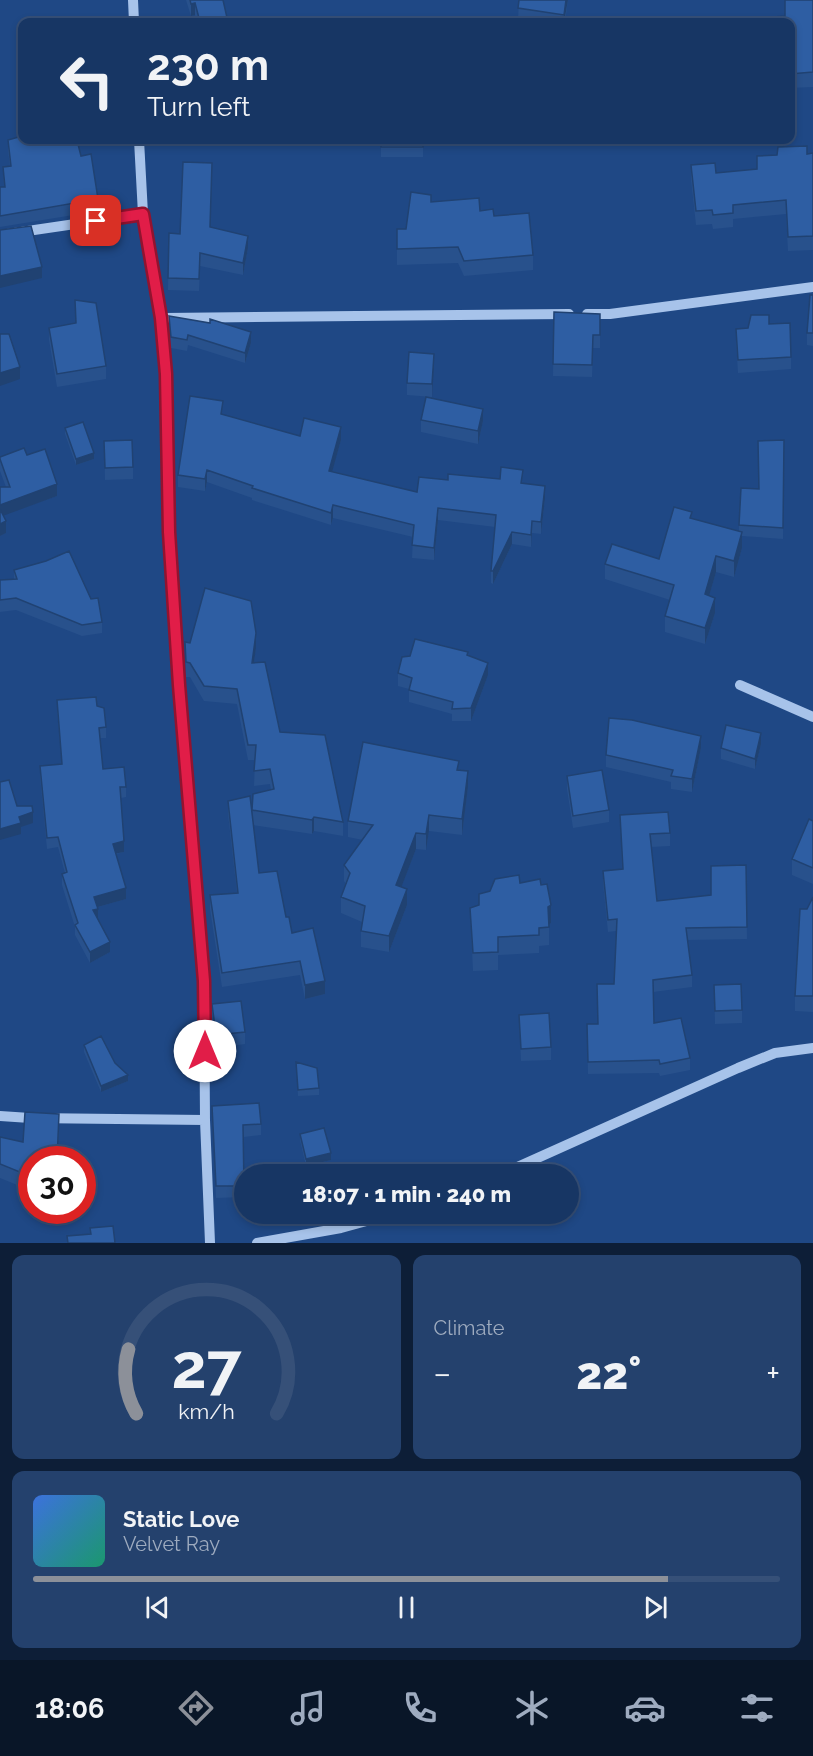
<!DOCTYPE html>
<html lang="en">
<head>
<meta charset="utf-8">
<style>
	body { margin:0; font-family:Raleway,sans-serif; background:#24416d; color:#f1f3f6; height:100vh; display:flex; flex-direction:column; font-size:22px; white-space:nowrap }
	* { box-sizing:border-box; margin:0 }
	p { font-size:20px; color:#9eabbf }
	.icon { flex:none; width:33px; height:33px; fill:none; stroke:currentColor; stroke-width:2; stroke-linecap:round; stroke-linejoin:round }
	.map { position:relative; height:1243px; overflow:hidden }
	.drawer { display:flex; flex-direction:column; gap:12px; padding:12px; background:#0d1e37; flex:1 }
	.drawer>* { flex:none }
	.guide { position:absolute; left:18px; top:18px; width:777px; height:126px; border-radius:12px; box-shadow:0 3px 9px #0003,0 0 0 2px #365078; background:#173664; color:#f1f3f6; overflow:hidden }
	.speed { position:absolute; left:18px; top:1146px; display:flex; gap:12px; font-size:30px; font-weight:700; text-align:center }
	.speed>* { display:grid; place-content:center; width:78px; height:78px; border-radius:50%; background:#173664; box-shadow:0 3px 9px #0003,0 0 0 2px #365078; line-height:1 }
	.speed .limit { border:9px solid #d22; background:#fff; color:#111 }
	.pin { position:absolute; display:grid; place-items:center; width:51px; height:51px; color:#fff; margin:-26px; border-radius:12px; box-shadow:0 3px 9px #0006 }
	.me { position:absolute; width:66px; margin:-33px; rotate:0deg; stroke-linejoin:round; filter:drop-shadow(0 0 4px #0008) }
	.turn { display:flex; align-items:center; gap:21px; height:126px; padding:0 30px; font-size:27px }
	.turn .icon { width:78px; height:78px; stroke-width:2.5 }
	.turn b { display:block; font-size:42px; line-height:51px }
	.big { font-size:45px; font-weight:800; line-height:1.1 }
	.drawer .widget { flex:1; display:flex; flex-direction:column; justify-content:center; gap:9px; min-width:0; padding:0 21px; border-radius:12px; background:#24416d }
	.drawer .dial { align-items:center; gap:0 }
	.dial svg { height:156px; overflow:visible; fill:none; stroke:#365078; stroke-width:7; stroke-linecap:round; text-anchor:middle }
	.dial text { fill:#f1f3f6; stroke:none }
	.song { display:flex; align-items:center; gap:18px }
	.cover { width:72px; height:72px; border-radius:9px; background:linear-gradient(135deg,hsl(220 70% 55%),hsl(160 70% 35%)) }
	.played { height:6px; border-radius:3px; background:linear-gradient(90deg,#8c9099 85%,#365078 85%) }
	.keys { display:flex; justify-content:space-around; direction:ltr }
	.heat { display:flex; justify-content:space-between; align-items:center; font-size:33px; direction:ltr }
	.drawer .tiles { flex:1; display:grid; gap:12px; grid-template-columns:1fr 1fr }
	.widget:last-child { grid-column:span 2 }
	.trip { position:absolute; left:234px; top:1164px; width:345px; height:60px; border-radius:30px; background:#173664; box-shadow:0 3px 9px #0003,0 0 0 2px #365078; font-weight:800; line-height:60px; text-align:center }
	.tab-bar { display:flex; height:96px; justify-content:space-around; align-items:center; background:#091628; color:#9eabbf }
	.tab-bar .icon { width:42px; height:42px }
	.tab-bar .selected { color:#8c9099 }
	.tab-bar b { font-size:27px; color:#f1f3f6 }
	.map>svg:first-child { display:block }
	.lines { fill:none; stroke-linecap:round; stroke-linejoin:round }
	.minor { stroke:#a7c3ea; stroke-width:10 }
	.wall { fill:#28518c }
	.shaded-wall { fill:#204272 }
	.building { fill:#2e5ea3; stroke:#204272; stroke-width:1.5 }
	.route-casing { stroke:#92132f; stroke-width:15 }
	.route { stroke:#e11d48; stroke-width:10 }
</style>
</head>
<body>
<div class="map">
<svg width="813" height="1243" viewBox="0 0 813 1243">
	<rect width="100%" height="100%" fill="#1f4885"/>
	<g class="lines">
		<path class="minor" d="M133,0L134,22
			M139,140L143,214L161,318L166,374L169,532L179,685L204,981L205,1120L210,1243
			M0,235L143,214
			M587,314H610L813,287
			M164,318L569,314
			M740,685L813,717
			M0,1116L30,1118L205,1120
			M502,1174L738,1068L775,1053L813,1048
			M257,1243L341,1228L392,1214"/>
	</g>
	<path class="wall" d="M186,0H223L228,22H197L195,15L191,16Z
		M519,0H568L565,22H534L518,20Z
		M813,0V87L790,88V22L785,16Z
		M8,140L81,156L98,199V211L0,227V187H4L3,167L10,166L8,151Z
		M381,140H423V157H381Z
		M813,153V250L788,251L786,214L733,219V227L713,229L712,224L696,225L691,179V165L716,173L757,169V156Z
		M212,176L210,227L248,248L243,275L200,266L199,291L168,290L169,233L180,234Z
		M431,202L480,211L494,216L533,255V270L464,276L458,263L397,265V229H406Z
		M813,295V346L807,345V333Z
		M75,300L106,366V379L57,387L49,340V328L76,323Z
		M554,312L600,314V348H593L592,377L553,376Z
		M169,316L251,343L245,363L188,345L187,351L171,348Z
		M769,324L791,357V369L738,373L736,341V329L748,328Z
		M434,366L432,397L407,395V383Z
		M223,415L300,436L341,440L332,471L417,492L448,480L523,483L545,498L541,534L532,533L531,547L512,544L493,584L491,583V571L495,527L438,520L434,560L412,558L413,537L333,518L331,525L252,500V498L207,482L205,491L178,487V475Z
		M421,420L483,421L478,444L421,432Z
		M65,428L94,459L76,465L65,434Z
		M784,440L783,539L742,536V548L734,577L716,572L709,596L715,613L705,644L665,632V616L670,600L605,579V564L659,559L692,519L739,531V525L759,489Z
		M104,441L133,467V479L105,480Z
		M27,455L57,496L3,515L6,533L0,536L6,487L0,471V457Z
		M14,570L102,622V633L82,636L16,610L0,612V580L14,579Z
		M185,642L256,648L254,662L280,732L343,822V836L314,831L312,834L253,825L259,873L286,917L292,933L325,994L305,999L300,975L222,987L210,909V895L237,893L228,814V801L252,816L253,794L271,790L270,784L254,786L255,760H248L237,704L204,701L190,677H186Z
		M468,655L488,675L471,721H452V714L409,702V689L398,686V673Z
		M57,700L97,706L106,727V738H100L103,769L126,787V797L121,798L124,852L116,854L126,899L98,907V920L110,952L90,963L75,935V927L62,885V874L65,873L58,847L47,849L40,777V766L62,764L57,711Z
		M761,744L755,769L721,759V748Z
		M701,748L692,792L671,789V782L606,767V755Z
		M459,770L468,787L462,835L429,831L426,850L416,849L401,887L407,905L389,952L361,947V931L362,922L341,913V897L346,884L344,881V865L363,840L348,837V821Z
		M567,776L609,810V822L573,828L567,789Z
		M620,815L670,833V846L651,847L657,901L711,895L746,865L747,939L688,940L692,975V987L653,992L654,1023L690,1058V1070L660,1076L659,1073L588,1074L587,1024H598L614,984L616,931L608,932L603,883V871L622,869Z
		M813,821V884L792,875V859Z
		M520,883L541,885L551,923L549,924V945L539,946V953L498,955V970L473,971L470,908L479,905Z
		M813,897V1012L795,1011V996L807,909Z
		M714,985L742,1010V1023L715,1024Z
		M212,1004L245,1032V1044L216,1048L212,1017Z
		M519,1015L551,1047V1060L521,1061Z
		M84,1045L115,1063L128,1081L101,1092L84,1052Z
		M296,1062L319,1088V1095L298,1096Z
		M212,1106L261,1124V1135L244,1137V1197L216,1198Z
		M59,1129L57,1160H32V1191L0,1178V1137L23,1142Z
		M300,1134L331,1160L306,1166L300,1140Z"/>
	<path class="shaded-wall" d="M566,0H568L564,22V15Z
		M195,3V15L191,16V4Z
		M248,236V248L243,275V263Z
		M42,267V278L0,288V276Z
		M251,332V343L245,363V353Z
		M434,354V366L432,397V384Z
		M20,367V379L0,386V373Z
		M483,409V421L478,444V431Z
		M341,427V440L329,483V471Z
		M94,453V459L76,465V459Z
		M207,470V482L205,491V479Z
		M57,484V496L0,517V505Z
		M545,486V498L541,534V522Z
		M333,505V518L331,525V513Z
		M438,508V520L434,560V548Z
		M6,521V533L0,536V524Z
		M532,521V533L531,547V535Z
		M512,532V544L493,584V571Z
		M742,532V548L734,577V561Z
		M716,556V572L705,610V594Z
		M715,598V613L705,644V628Z
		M256,633V648L252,677V663Z
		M488,663V675L471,721V708Z
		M761,733V744L755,769V759Z
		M701,736V748L692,792V779Z
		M468,771V787L462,835V819Z
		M33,812V823L21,827V834L0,840V829L19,817Z
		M429,815V831L426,850V834Z
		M314,817V831L312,834V820Z
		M416,833V849L396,901V885Z
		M124,841V852L113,854V844Z
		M126,888V899L94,908V897Z
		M407,889V905L389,952V936Z
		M551,905V923L548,925V907Z
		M98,909V919L93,910Z
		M110,942V952L90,963V952Z
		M325,981V994L305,999V985Z
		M128,1075V1081L101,1092V1086Z
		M331,1153V1160L306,1166V1159Z"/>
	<path class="building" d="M190,0H223L228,22H200L195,3L191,4Z
		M519,0H566L564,15L518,8Z
		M785,0H813V72L790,74V22H718L785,16Z
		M22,136V140H77L81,156L91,154L98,199L0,216V187H5L3,167L11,166L8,140Z
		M381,140H423V147H381Z
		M807,146V154L813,153V236L788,237L786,200L733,205V213L713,215L712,210L696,211L691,165L715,163L716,173L757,169V156L777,155L778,147Z
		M183,162L212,163L210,227L248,236L243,263L200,253L199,279L168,278L169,233L180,234Z
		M411,192L431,195V202L479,198L480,211L493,209L494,216L529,213L533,255L464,261L458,247L397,249V229H406Z
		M31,226L42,267L0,276V230Z
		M810,295H813V333H807Z
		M75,300L96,303L106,366L57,374L49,328L76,323Z
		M554,312L600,314V335H593L592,365L553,364Z
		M751,315H769V324L790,323L791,357L738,360L736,329L748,328Z
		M169,316L210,323V319L251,332L245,353L188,335L187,340L171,337Z
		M0,334H9L20,367L0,373Z
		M409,352L434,354L432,384L407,383Z
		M190,396L223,401L221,414L300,436L304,418L341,427L329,471L417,492L419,477L448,480V474L500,479L501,467L523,470L521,483L545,486L541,522L532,521L531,535L512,532L493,571H491L496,515L438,508L434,548L412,545L414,525L333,505L331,513L252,488L253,486L207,470L205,479L178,475Z
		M426,397L483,409L478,431L421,420Z
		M83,422L94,453L76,459L65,428Z
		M132,440L133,467L105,468L104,441Z
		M784,440L783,528L739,525L741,488L759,489L758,441Z
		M24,448L27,455L45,449L57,484L0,505V487H10L0,459V457Z
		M674,507L692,512L690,518L742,532L734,561L716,556L705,594L715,598L705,628L665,616L674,585L605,564L612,544L659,559Z
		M0,509L6,521L0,524Z
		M69,551L91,599L98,598L102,622L82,625L16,598L0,600V580L17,579L14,570L46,561Z
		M205,588L251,601L256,633L252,663L265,662L280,732L325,735L343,822L314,817L312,820L252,810L253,794L274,789L270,769L254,771L256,745H248L237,689L204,686L190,663L186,662L185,642L190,643Z
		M415,639L468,652L467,655L488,663L471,708L452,709L453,702L409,690L412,678L398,673L402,657L410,656Z
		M96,697L97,706L104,708L106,727L99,728L103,769L124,767L126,787H120L124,841L113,844L126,888L94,897L98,909L93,910L110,942L90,952L75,925L78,923L62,874L67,872L58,837L47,838L40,766L62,764L57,700Z
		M609,718L632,720L701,736L692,779L671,776L673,770L606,755Z
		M726,725L761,733L755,759L721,748Z
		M363,742L459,761L457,770L468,771L462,819L429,815L426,834L416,833L396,885L407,889L389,936L361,931L365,906L341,897L350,873L344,865L373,825L348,821Z
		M602,770L609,810L573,816L567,776Z
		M9,780L17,806H32L33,812L19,817L21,823L0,829V782Z
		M250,796L259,873L277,871L286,917H289L292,933L313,928L325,981L305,985L300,961L222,973L210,895L238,893L228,801Z
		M668,812L670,833L650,834L657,901L711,895V866L746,865L747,927L686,928L692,975L653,980L654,1023L681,1018L690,1058L660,1064L659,1060L588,1062L587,1024H598L597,984H614L617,919L608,920L603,871L623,869L620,815Z
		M809,819L813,821V868L792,859Z
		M519,875L520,883L540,879L541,885L547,884L551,905L548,907L549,927L539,928V935L498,937V952L473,953L470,908L479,905V894L490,891L495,879Z
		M813,897V996H795L800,909H807Z
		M741,984L742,1010L715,1011L714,985Z
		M241,1001L245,1032L216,1035L212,1004Z
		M549,1013L551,1047L521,1049L519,1015Z
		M101,1036L115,1063L128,1075L101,1086L84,1045Z
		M296,1062L317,1068L319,1088L298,1090Z
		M259,1103L261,1124L243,1125L244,1186H216L212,1106Z
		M25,1112L59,1114L57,1160H32V1177L0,1164V1137L23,1142Z
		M324,1128L331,1153L306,1159L300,1134Z
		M329,1171L340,1174H328Z
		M113,1226L115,1243H68L67,1236L91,1234L90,1228Z"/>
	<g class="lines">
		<g class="route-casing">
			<path id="route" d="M96,221L143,214L161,318L166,374L169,532L179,685L204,981L205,1051"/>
		</g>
		<use href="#route" class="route"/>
	</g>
</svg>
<div class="speed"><div class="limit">30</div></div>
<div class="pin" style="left:96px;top:221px;background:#d93025"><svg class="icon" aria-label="arrive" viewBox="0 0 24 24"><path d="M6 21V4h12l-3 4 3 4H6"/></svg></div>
<svg class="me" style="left:205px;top:1051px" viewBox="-20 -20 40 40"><circle r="19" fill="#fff"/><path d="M0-13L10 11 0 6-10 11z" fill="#e11d48"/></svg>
<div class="trip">18:07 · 1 min · 240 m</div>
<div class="guide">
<div class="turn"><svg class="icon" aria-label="left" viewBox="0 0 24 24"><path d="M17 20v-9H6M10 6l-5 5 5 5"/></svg><div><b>230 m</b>Turn left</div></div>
</div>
</div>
<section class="drawer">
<div class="tiles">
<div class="widget dial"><svg viewBox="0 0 100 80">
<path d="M14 69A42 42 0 1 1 86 69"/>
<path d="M14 69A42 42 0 0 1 10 36" stroke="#8c9099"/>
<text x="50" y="56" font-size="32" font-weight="700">27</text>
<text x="50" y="72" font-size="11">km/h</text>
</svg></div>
<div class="widget"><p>Climate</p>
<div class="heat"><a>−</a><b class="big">22°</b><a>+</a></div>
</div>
<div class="widget">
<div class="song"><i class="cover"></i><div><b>Static Love</b><p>Velvet Ray</p></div></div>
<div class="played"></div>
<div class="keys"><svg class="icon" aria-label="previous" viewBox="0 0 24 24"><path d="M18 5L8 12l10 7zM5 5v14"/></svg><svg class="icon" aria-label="pause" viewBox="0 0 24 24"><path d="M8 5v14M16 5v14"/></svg><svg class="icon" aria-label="next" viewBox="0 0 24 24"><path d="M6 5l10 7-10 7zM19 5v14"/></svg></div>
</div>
</div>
</section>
<nav class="tab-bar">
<b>18:06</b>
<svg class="icon selected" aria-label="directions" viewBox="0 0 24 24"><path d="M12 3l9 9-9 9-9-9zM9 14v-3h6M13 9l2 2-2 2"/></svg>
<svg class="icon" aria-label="music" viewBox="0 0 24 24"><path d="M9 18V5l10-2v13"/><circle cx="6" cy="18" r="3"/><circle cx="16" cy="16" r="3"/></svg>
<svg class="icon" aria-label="phone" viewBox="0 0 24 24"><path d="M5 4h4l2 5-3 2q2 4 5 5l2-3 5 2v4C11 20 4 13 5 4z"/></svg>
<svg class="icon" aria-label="climate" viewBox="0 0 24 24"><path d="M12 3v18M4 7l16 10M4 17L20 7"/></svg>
<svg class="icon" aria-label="car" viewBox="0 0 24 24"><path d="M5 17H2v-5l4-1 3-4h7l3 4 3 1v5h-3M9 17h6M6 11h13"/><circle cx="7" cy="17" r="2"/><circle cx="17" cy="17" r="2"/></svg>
<svg class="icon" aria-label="filters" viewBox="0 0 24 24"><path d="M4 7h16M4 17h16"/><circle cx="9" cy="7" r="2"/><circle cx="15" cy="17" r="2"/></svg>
</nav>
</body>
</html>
